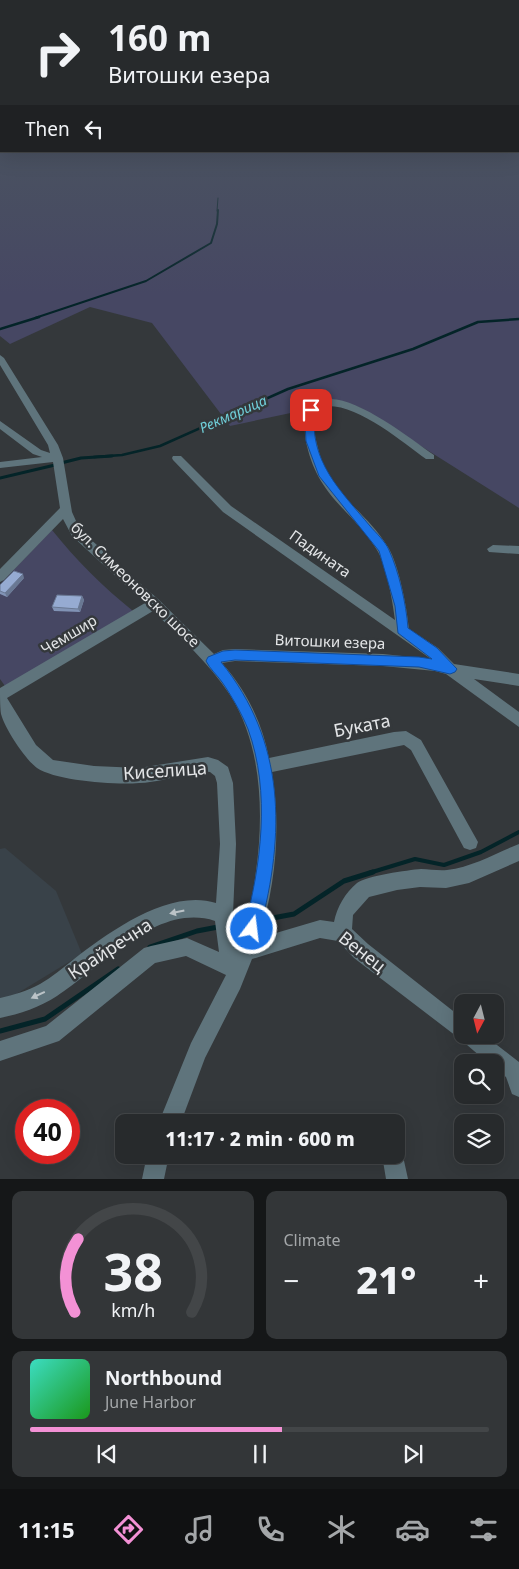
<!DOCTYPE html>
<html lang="en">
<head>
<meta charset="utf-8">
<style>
	body { margin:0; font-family:"Noto Sans",sans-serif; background:#333638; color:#f1f3f6; height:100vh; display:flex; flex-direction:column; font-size:19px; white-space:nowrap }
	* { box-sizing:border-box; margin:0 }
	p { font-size:16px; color:#a4a7a9 }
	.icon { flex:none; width:28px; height:28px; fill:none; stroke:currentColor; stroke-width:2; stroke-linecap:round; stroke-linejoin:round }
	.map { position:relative; height:1179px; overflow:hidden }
	.details { display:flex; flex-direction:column; gap:12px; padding:12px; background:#151718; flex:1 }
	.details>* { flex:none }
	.top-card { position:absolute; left:0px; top:0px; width:520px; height:152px; box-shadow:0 5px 20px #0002,0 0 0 1px #434648; background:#272a2c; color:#f1f3f6; overflow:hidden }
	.needle { width:32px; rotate:187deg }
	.tools { position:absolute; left:454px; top:994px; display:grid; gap:10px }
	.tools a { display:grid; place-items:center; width:50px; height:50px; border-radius:10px; background:#272a2c; box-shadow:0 5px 20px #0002,0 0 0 1px #434648; font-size:25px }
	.speed { position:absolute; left:15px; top:1099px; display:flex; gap:10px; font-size:25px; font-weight:700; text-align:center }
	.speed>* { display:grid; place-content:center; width:65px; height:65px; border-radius:50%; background:#272a2c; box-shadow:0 5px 20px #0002,0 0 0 1px #434648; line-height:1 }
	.speed .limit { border:8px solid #d22; background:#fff; color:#111 }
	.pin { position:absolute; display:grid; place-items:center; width:42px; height:42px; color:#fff; margin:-21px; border-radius:10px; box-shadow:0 2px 8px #0006 }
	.me { position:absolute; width:55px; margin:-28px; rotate:15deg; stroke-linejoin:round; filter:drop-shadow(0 0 4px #0008) }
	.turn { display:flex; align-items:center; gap:18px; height:105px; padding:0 25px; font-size:22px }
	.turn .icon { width:65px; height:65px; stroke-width:2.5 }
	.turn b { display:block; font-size:35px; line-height:42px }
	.then { display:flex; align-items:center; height:48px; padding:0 25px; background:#0003; gap:10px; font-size:19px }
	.big { font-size:38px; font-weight:800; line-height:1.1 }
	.details .card { flex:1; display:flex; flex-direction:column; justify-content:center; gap:8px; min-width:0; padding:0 18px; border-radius:10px; background:#333638 }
	.details .dial { align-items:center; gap:0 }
	.dial svg { height:130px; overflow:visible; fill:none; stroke:#434648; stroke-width:7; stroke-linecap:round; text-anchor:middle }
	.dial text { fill:#f1f3f6; stroke:none }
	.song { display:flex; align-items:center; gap:15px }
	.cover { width:60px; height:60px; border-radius:8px; background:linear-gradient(135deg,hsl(170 70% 55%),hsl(120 70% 35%)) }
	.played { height:5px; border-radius:2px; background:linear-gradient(90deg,#f391d5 55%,#434648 55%) }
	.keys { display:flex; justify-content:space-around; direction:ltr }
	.heat { display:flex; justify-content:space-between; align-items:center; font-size:28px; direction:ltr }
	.details .tiles { flex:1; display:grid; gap:12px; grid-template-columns:1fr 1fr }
	.card:last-child { grid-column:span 2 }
	.trip { position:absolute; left:115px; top:1114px; width:290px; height:50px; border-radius:10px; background:#272a2c; box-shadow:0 5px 20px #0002,0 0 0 1px #434648; font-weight:800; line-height:50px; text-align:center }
	.tabs { display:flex; height:80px; justify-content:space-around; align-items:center; background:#101112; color:#a4a7a9 }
	.tabs .icon { width:35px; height:35px }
	.tabs .on { color:#f391d5 }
	.tabs b { font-size:22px; color:#f1f3f6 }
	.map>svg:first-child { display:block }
	.built { fill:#394249 }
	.green { fill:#464763 }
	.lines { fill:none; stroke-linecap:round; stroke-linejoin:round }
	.stream-far5 { stroke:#042428; stroke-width:1 }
	.stream-far4 { stroke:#042428; stroke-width:2 }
	.stream-far3 { stroke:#042428; stroke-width:2.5 }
	.stream-far2 { stroke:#042428; stroke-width:3 }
	.stream-far1 { stroke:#042428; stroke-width:4 }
	.stream { stroke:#042428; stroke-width:5 }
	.minor { fill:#5f747c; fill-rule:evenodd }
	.wall { fill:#8193b5 }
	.shaded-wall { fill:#697893 }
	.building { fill:#96abd2; stroke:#697893 }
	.oneway { fill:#bbc3c7 }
	.route { fill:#1a73e8; stroke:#114b97 }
	.labels { text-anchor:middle; stroke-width:5; stroke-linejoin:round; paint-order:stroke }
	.far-water-label { font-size:14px; font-style:italic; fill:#70d0da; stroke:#34383b }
	.street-label { font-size:15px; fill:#e3e5e7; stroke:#34383b }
	.near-street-label { font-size:18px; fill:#e3e5e7; stroke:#34383b }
</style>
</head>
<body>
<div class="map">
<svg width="519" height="1179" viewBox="0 0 519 1179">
	<rect width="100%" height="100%" fill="#34383b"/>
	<path class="built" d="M5,848L56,891L82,954L13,996L0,998V849Z"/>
	<path class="green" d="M0,129L1,151H519V129V508L359,407L333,404L230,426L152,323L90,307L10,344L0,336Z
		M52,530C76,560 103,587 133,611L5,686L0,679V584Z"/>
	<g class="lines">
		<path class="stream-far5" d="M217,211L218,198"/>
		<path class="stream-far4" d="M35,318L146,281L211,243L217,224L218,210"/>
		<path class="stream-far3" d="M0,329L39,317
			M94,457L122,455L160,446L288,389L413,349L478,322L519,319"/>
		<path class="stream-far2" d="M61,463L81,458L112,456
			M0,478L55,465"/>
		<path class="stream-far1" d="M369,873L415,859L444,865L481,852L519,832"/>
		<path class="stream" d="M262,920L294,914L344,881L373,872
			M232,925L250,922
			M150,947L197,931L218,927
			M0,1031L45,1019L118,969"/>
		<path class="minor" d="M0,355L4,358L58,445L63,458L72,512L80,530L159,600L214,654L223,650L235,649L383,654L431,659L223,512L173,460L172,458L173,456H181L231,506L395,620C393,603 386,564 377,550C353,511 321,499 308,450C303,432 303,418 313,403C318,402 324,400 329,399C357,397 410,438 434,455V459H426C401,441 352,399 320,407C314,419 313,430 317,444C328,495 363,507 388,547C399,565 407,608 409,629L438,648L454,664L519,674V686L474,679L519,712V727L446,674L435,671L383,666L235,661L222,663C246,690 262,722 269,758L394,732L406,731L421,740L478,842L476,848L470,850L464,848L411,750L404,745L272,772C281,827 276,885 259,938L320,920L334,922C337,907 345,893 357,883C366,876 408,870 421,869C429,869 439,871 447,870C473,867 496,853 519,844V861L469,883L446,888L420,887L397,890L369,897L353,915L352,929L368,944L462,1018V1035H484L519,1062V1097L512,1094L506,1077L495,1069V1062H487L460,1039L354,958L338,941L320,938L252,959L240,989L205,1058L181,1122H159L191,1043L226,975L186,956L155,963L59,1041L0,1061V1041L46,1026L144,948L151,946L187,938L219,952L215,921C157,902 101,968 57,996C40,1007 20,1014 0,1018V998C14,995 27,991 40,984C52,977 63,968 74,959C109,932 169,888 216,903L220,844L217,783L215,776L210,772C189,770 170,780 150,782C125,786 58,782 37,768C25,759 5,729 1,714C0,707 0,696 0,688L145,603L72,536L63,519L4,580L0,582V569L60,508L53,462L0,468V462L42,457L33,454L0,429V421L41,450L50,453L48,445L0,365ZM153,611C180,637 209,663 230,695C262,745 264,814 256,871C253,893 248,930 236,948L233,914L236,844L233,783L228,767L218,760L208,757L139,768L94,766L53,760L36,745L7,698Z
			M493,545L519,546V554L489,552L487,549Z
			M396,1145L401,1147L408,1179H386L382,1155H396Z
			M147,1155H169L164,1179H142Z"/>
	</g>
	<path class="wall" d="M24,578L7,597L0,594V585Z
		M82,596L84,600L80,612L54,611L52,607Z"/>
	<path class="shaded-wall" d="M23,574L24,578L7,597L5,593Z
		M82,596L84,600L80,612L78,609Z"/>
	<path class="building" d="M14,571L23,574L5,593L0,591V585Z
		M57,595L82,596L78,609L52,607Z"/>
	<defs><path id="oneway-solid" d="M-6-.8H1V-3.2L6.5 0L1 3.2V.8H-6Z" transform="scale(1.25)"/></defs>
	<g class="oneway">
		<use href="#oneway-solid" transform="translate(177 912) rotate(168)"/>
		<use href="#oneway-solid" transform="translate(38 995) rotate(155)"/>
	</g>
	<linearGradient id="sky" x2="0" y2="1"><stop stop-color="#1d1f20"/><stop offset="0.44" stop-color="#4a5360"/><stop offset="1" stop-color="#4a5360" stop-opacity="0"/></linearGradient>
	<rect width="519" height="294" fill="url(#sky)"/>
	<path class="route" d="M311,408L315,410C308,461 341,491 370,526C376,533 385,541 389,550C399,572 406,603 408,628L437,648L457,669L455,672L450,674L419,667L235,660L221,662C286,742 285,834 260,929L258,935L252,937L246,935L244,929C261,866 271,792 248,729C242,714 231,695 222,682C217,675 210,669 206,661L208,657L223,651L235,650L419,657L432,659L398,633L395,606L379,551L319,476L306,441L305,423L307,410Z"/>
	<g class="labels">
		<g class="far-water-label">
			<text transform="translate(233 414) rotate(-24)" y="5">Рекмарица</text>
		</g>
		<g class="street-label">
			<text transform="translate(320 554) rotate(35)" y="5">Падината</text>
			<text transform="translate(135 585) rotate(44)" y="5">бул. Симеоновско шосе</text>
			<text transform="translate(69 635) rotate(-31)" y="5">Чемшир</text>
			<text transform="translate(330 642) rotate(2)" y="5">Витошки езера</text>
		</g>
		<g class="near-street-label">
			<text transform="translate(362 726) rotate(-11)" y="6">Буката</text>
			<text transform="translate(165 771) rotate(-4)" y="6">Киселица</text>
			<text transform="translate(110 949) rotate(-33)" y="6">Крайречна</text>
			<text transform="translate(362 952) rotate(38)" y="6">Венец</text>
		</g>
	</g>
</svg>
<div class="tools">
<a><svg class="needle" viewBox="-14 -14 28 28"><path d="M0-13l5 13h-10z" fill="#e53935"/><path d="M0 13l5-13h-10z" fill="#a4a7a9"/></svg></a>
<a><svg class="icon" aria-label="search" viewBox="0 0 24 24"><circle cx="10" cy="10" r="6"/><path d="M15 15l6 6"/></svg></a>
<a><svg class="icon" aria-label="layers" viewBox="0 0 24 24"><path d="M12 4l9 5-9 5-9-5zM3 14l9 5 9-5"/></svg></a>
</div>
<div class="speed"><div class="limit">40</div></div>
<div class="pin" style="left:311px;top:410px;background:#d93025"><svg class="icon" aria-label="arrive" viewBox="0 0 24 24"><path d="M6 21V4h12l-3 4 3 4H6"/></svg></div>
<svg class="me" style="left:252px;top:929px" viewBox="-20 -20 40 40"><circle r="17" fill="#1a73e8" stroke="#fff" stroke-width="3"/><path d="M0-11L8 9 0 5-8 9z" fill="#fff"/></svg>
<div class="trip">11:17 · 2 min · 600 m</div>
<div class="top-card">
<div class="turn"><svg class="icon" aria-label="right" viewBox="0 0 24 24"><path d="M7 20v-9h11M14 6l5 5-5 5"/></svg><div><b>160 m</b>Витошки езера</div></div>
<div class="then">Then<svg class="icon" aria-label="left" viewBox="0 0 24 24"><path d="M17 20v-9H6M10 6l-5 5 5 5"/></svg></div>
</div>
</div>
<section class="details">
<div class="tiles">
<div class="card dial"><svg viewBox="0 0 100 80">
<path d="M14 69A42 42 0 1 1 86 69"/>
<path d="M14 69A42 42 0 0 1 16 24" stroke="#f391d5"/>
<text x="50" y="56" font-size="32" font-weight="700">38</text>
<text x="50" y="72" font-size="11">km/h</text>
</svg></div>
<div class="card"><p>Climate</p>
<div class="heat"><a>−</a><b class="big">21°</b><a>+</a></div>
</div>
<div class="card">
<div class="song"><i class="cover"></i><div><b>Northbound</b><p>June Harbor</p></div></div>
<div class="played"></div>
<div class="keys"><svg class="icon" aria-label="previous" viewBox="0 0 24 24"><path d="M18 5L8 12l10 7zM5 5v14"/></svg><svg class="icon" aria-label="pause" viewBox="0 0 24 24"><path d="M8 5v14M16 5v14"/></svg><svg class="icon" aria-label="next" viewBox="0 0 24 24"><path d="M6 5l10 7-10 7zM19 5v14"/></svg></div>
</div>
</div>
</section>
<nav class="tabs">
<b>11:15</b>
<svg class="icon on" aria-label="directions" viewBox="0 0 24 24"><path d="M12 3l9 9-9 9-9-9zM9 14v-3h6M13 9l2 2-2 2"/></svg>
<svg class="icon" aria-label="music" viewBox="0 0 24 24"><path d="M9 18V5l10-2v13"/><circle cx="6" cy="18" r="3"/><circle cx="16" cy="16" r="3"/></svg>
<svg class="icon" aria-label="phone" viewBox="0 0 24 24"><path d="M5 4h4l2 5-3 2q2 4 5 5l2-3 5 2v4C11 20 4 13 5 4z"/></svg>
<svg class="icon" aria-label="climate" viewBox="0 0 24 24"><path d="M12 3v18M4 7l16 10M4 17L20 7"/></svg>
<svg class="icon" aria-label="car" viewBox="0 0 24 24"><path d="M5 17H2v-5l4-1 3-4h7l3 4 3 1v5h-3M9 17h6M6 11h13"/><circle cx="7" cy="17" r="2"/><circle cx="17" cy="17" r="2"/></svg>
<svg class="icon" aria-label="filters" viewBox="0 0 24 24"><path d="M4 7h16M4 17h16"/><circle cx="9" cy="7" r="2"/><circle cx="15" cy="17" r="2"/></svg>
</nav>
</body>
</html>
